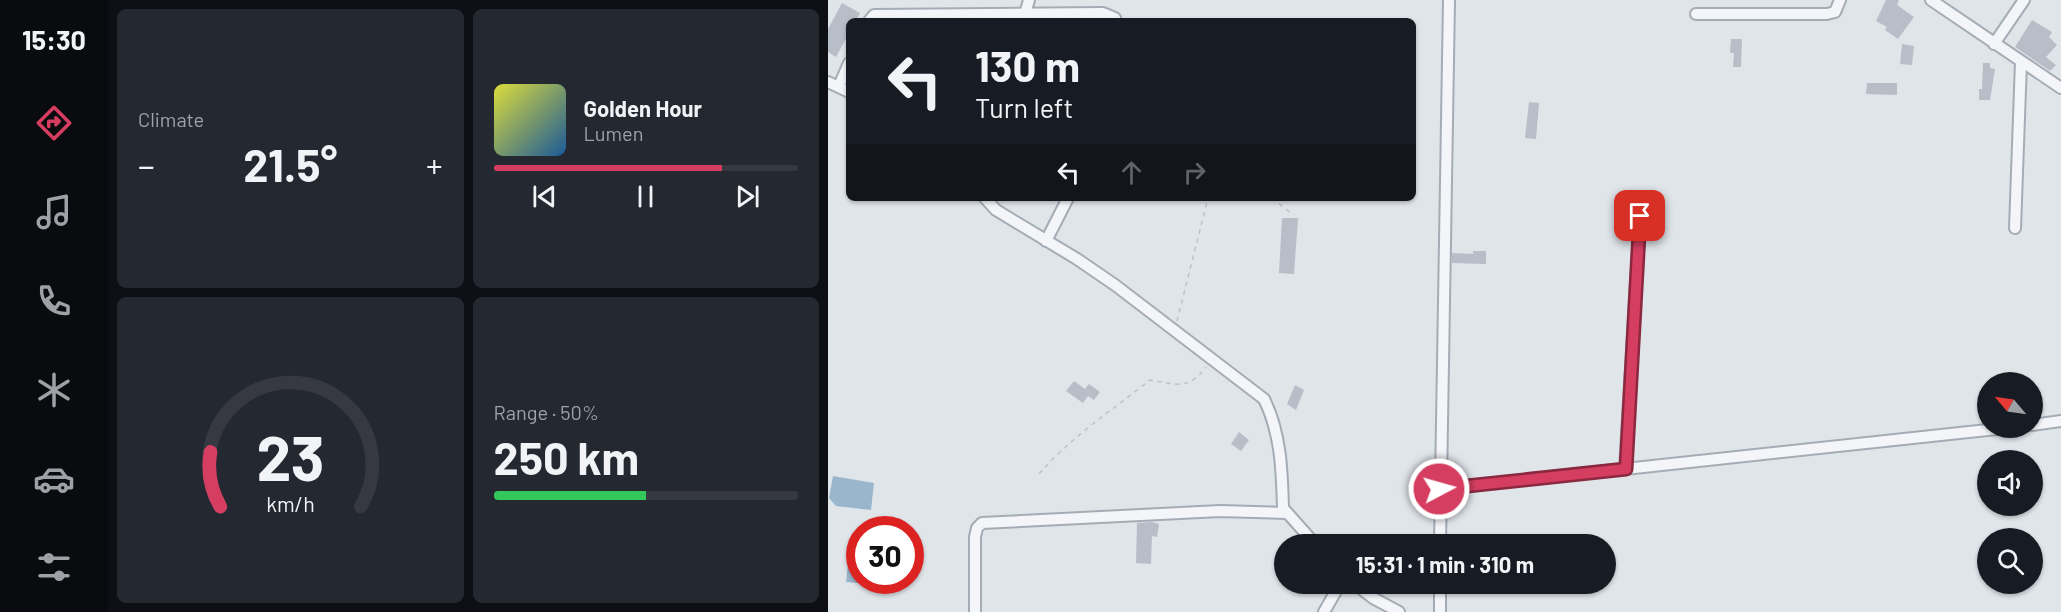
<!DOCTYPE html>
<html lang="en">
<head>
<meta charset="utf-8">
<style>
	body { margin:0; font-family:Barlow,sans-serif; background:#242831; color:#f1f3f6; height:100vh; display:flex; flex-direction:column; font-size:22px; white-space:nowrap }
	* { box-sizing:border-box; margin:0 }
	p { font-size:20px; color:#9ea1a6 }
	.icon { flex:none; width:33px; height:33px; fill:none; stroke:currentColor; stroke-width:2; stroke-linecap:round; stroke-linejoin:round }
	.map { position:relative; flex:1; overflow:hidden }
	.panel { display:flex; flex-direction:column; gap:9px; padding:9px; background:#0d0f14; width:720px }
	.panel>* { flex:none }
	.banner { position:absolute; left:18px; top:18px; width:570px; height:183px; border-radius:9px; box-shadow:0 2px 4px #0004; background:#171b24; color:#f1f3f6; overflow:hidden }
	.needle { width:39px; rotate:299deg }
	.tools { position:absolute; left:1149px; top:372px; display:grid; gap:12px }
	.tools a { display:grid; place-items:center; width:66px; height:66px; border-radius:50%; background:#171b24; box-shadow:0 2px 4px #0004; font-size:30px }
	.speed { position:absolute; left:18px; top:516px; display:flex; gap:12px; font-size:30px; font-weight:700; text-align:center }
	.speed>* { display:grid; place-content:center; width:78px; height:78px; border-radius:50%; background:#171b24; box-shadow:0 2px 4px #0004; line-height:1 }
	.speed .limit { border:9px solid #d22; background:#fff; color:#111 }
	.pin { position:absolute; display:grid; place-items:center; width:51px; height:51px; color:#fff; margin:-26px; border-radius:12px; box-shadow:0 3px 9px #0006 }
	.me { position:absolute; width:66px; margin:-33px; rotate:84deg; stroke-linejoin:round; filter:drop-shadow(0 0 4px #0008) }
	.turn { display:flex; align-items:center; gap:21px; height:126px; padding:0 30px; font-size:27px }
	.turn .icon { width:78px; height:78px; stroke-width:2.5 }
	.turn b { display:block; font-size:42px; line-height:51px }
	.lanes { display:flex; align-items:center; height:57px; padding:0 30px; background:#0003; justify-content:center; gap:30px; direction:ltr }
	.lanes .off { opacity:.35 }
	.big { font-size:45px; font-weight:700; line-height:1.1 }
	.panel .tile { flex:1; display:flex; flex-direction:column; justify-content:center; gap:9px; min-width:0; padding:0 21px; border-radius:9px; background:#242831 }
	.panel .dial { align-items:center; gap:0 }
	.dial svg { height:156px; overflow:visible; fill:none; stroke:#363941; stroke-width:7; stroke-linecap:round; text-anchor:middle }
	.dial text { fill:#f1f3f6; stroke:none }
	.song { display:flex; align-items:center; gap:18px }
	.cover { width:72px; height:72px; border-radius:9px; background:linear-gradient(135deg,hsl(60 70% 55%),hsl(210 70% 35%)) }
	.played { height:6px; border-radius:3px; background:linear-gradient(90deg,#d63e61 75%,#363941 75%) }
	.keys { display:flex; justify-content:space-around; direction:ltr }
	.heat { display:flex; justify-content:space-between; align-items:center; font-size:33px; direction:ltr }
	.charge { height:9px; border-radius:4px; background:linear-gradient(90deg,#34c759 50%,#363941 0) }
	.panel .tiles { flex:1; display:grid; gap:9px; grid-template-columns:repeat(2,1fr) }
	.trip { position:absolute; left:446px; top:534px; width:342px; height:60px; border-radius:30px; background:#171b24; box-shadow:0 2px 4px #0004; font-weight:700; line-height:60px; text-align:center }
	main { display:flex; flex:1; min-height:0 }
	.tab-bar { display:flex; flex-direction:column; width:108px; justify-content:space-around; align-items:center; background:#090b0e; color:#9ea1a6 }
	.tab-bar .icon { width:42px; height:42px }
	.tab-bar .active { color:#d63e61 }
	.tab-bar b { font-size:27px; color:#f1f3f6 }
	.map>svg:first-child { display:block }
	.water { fill:#99b6cc }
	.building { fill:#b7bec8 }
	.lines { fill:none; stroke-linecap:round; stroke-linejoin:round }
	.minor-casing { stroke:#a5acb5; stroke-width:14 }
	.path { stroke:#bec3c9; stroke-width:1.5; stroke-dasharray:4.5 4.5; stroke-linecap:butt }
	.minor { stroke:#f3f5f8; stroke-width:10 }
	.route-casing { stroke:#8b283f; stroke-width:15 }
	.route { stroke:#d63e61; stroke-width:10 }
</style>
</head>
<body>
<main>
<nav class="tab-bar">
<b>15:30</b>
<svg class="icon active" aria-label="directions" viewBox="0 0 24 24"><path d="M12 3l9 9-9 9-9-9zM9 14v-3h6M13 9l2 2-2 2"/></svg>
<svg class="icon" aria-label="music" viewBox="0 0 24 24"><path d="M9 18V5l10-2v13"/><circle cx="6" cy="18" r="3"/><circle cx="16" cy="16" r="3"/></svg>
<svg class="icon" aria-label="phone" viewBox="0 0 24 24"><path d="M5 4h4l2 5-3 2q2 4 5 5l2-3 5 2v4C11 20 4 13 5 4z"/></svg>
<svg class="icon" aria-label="climate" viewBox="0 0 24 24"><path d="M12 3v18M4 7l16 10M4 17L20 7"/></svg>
<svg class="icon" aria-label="car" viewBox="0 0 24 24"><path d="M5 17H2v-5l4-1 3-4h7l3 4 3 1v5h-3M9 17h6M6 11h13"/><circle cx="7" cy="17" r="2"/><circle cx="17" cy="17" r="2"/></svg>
<svg class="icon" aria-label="filters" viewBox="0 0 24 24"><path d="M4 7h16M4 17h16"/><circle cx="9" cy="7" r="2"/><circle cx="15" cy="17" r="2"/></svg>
</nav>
<section class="panel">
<div class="tiles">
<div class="tile"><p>Climate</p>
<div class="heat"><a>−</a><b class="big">21.5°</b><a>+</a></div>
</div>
<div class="tile">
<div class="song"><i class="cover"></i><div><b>Golden Hour</b><p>Lumen</p></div></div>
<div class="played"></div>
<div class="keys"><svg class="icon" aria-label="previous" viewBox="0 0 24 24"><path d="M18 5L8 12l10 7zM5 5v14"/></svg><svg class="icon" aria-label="pause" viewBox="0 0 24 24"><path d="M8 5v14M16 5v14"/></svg><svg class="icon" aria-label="next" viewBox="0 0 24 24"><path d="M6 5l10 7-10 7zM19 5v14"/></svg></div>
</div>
<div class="tile dial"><svg viewBox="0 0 100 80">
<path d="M14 69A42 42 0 1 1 86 69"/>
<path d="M14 69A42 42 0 0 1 9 41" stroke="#d63e61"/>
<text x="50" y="56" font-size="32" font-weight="700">23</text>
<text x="50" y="72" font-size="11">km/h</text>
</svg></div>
<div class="tile"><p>Range · 50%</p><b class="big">250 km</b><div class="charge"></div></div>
</div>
</section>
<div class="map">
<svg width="1233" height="612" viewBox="0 0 1233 612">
	<rect width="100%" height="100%" fill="#e0e5ea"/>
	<path class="water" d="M5,476L46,483L43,510L8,506L1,498Z
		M31,544L32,580L44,581L42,584L18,582L21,555Z"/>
	<path class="building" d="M1058,0H1071L1069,5L1086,17L1070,39L1057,30L1059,27L1048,21Z
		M14,3L32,13L28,21H21V33L8,57L0,52V29Z
		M1204,20L1224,32L1221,37L1229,45L1218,57L1228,65L1222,71L1187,47Z
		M903,39H914L913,67H905L906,53H902Z
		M1074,44L1086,46L1084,65L1072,64Z
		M1155,63H1162V68L1167,69L1162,100H1151V89H1154Z
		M1039,83H1069V95L1038,94Z
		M701,102L711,103L708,139L697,138Z
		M454,218H470L466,274L451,273Z
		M645,251H658V264L624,263V253L645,254Z
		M246,381L257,389L261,384L272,392L266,400L260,396L255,403L238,391Z
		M467,385L476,390L468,410L459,404Z
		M411,432L421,440L413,451L403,444Z
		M324,522L331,524L329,537L324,536L323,564L308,563L309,523Z"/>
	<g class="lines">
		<g class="minor-casing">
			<path id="minor" d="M1103,0L1233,88
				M197,14L201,0
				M868,14H999L1007,12L1012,0
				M41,21L46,15L275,13L287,18L288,21
				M1166,44L1196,0
				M0,82L21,92
				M11,86L21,63
				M157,198L168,210L249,259L287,285L436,399C453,433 454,471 455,508L487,544
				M1187,228L1193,62
				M218,241L240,198
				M1204,425L1233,421
				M797,469L812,216
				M611,489L1178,428
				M612,544L621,0
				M527,584L545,598L571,612
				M612,584V612
				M147,612V537L149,528L154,523L392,511L459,513
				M496,612L512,584"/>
		</g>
		<path class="path" d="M444,198L464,214
			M349,321L380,198
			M211,474C243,437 283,411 322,380C348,384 360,391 378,367"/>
		<use href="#minor" class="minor"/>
	</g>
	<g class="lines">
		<g class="route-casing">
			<path id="route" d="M611,489L798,469L812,216"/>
		</g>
		<use href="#route" class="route"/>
	</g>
</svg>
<div class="tools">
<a><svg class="needle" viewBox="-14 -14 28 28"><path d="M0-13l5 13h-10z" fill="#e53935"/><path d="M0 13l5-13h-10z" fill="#9ea1a6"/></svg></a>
<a><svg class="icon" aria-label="sound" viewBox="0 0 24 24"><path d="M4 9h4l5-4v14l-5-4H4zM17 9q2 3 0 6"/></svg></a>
<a><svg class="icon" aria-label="search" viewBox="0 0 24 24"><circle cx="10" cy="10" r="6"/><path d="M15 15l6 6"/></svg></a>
</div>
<div class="speed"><div class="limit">30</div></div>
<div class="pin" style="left:812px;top:216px;background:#d93025"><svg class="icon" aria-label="arrive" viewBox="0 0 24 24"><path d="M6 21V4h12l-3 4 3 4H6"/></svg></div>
<svg class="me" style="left:611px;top:489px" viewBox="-20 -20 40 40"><circle r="17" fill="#d63e61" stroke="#fff" stroke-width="3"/><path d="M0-11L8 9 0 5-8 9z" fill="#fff"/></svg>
<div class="trip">15:31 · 1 min · 310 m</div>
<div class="banner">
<div class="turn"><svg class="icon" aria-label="left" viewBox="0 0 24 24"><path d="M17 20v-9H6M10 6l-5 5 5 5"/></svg><div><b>130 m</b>Turn left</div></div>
<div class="lanes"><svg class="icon" aria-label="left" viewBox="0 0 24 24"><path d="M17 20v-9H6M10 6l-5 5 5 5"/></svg><svg class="icon off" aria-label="ahead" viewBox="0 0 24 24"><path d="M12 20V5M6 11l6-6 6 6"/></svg><svg class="icon off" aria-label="right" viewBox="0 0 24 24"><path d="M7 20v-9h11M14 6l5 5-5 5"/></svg></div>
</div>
</div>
</main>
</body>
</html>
